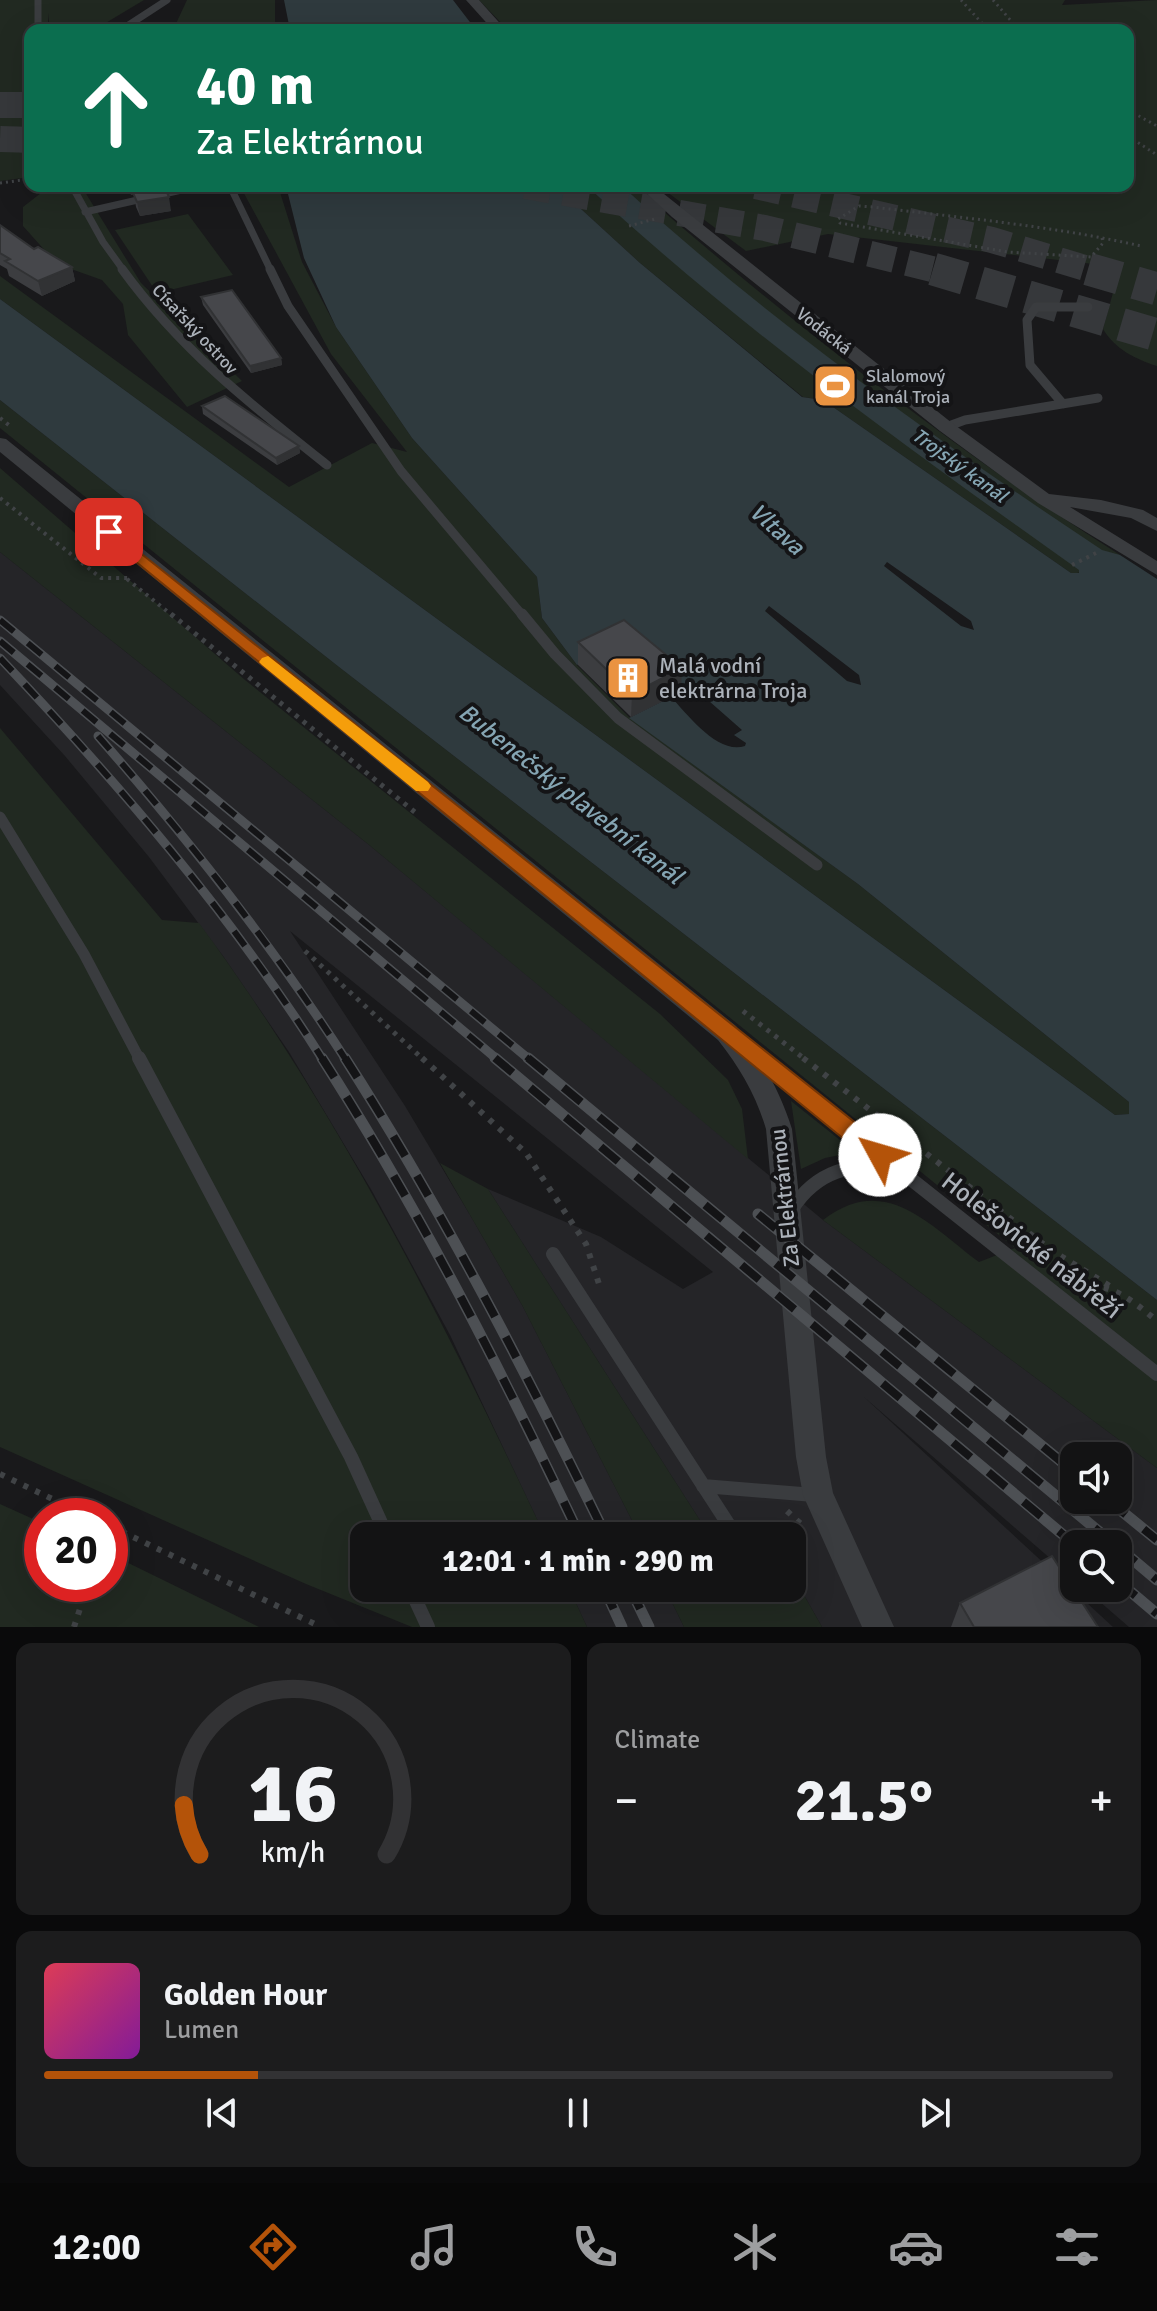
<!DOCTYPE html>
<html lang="en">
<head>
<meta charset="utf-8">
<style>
	body { margin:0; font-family:Signika,sans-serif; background:#1c1c1d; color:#f1f3f6; height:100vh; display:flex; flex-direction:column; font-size:30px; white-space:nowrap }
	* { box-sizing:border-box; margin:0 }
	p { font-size:26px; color:#9d9ea0 }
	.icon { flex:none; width:44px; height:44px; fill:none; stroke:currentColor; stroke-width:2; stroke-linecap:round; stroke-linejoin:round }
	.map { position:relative; height:1627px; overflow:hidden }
	.side { display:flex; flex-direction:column; gap:16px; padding:16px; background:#0a0a0b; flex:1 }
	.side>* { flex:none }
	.guide { position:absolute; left:24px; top:24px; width:1110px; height:168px; border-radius:16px; box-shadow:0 8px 32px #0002,0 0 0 2px #323234; background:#0b6e4f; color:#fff; overflow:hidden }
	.buttons { position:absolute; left:1060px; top:1442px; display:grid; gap:16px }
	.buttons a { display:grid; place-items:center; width:72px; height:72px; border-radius:16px; background:#131314; box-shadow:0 8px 32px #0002,0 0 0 2px #323234; font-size:40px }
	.speed { position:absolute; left:24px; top:1498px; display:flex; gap:16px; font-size:40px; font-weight:700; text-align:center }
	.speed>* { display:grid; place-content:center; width:104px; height:104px; border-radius:50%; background:#131314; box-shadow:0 8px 32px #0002,0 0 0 2px #323234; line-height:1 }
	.speed .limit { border:12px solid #d22; background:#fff; color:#111 }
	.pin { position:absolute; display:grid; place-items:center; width:68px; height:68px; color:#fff; margin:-34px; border-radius:16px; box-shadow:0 4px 12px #0006 }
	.me { position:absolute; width:88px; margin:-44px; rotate:309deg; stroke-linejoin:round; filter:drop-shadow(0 0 6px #0008) }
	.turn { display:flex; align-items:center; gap:28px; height:168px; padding:0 40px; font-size:36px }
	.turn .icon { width:104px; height:104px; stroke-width:2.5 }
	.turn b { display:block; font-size:56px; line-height:68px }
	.big { font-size:60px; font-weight:700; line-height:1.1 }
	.side .tile { flex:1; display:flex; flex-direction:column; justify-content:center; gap:12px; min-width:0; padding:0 28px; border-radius:16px; background:#1c1c1d }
	.side .dial { align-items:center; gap:0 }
	.dial svg { height:208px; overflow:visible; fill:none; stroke:#323234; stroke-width:7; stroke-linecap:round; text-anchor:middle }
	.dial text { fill:#f1f3f6; stroke:none }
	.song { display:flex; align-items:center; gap:24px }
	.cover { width:96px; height:96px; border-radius:12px; background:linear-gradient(135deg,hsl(350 70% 55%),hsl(290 70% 35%)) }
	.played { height:8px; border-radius:4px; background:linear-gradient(90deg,#b45309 20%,#323234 20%) }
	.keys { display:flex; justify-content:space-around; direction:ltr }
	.heat { display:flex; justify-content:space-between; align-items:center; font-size:44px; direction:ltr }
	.side .tiles { flex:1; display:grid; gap:16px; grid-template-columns:1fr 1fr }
	.tile:last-child { grid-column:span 2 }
	.trip { position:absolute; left:350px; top:1522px; width:456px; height:80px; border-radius:16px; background:#131314; box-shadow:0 8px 32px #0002,0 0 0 2px #323234; font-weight:700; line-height:80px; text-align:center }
	.tabs { display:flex; height:128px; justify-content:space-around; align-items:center; background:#080808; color:#9d9ea0 }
	.tabs .icon { width:56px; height:56px }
	.tabs .selected { color:#b45309 }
	.tabs b { font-size:36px; color:#f1f3f6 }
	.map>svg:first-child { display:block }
	.built { fill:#252528; fill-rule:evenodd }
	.green { fill:#212921 }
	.water { fill:#2f3a3e; fill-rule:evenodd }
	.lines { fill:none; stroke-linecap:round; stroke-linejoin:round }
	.highway-tunnel-far1 { stroke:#36383b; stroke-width:26; stroke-dasharray:26 13; stroke-linecap:butt }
	.highway-tunnel { stroke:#36383b; stroke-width:33; stroke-dasharray:33 16; stroke-linecap:butt }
	.path-far3 { stroke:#404346; stroke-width:3; stroke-dasharray:2 4; stroke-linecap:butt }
	.path-far2 { stroke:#404346; stroke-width:4; stroke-dasharray:3 5; stroke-linecap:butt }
	.path-far1 { stroke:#404346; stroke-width:5; stroke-dasharray:4 6; stroke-linecap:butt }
	.path { stroke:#404346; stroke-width:6; stroke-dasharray:5 8; stroke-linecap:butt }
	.lane-far3 { stroke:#3a3c3f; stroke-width:7 }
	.lane-far2 { stroke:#3a3c3f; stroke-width:9 }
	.lane-far1 { stroke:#3a3c3f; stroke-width:11 }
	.lane { stroke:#3a3c3f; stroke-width:14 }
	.street { fill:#3a3c3f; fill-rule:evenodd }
	.rail-far1-casing { stroke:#4d5054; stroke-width:9 }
	.rail-casing { stroke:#4d5054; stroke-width:11 }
	.rail-far1 { stroke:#141416; stroke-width:6; stroke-dasharray:18; stroke-linecap:butt }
	.rail { stroke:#141416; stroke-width:8; stroke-dasharray:23; stroke-linecap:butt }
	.wall { fill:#3c3d40 }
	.shaded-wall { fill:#313234 }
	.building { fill:#46474b; stroke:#313234; stroke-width:2 }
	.route { fill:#b45309; stroke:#753606; stroke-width:2 }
	.slow { fill:#f59e0b }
	.labels { text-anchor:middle; stroke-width:8; stroke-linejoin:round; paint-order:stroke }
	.far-street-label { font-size:18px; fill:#acb2ba; stroke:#141416 }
	.far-poi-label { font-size:18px; fill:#acb2ba; stroke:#141416; text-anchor:start }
	.far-water-label { font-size:20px; font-style:italic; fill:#85a5b3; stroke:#141416 }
	.poi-label { font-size:22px; fill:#acb2ba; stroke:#141416; text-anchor:start }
	.street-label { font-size:22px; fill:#acb2ba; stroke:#141416 }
	.water-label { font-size:24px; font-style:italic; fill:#85a5b3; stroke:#141416 }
	.near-street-label { font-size:26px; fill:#acb2ba; stroke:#141416 }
</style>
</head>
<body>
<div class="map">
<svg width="1157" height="1627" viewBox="0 0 1157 1627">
	<rect width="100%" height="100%" fill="#19191b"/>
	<path class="built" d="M0,552L368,844L823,1220L1157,1468V1627H1129L1084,1588H1118V1544H1074V1579L864,1397L1113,1627H822L792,1574V1536H710L488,1189L601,1237L683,1289L713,1272L290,931L405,1106L470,1215L522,1305L640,1536H545L450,1335L372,1191L289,1052L223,956L149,857L65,756L0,685ZM1074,1456H1118V1500H1074Z
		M569,1588H665L684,1627H587Z"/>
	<path class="green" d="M0,0H144L94,30H50L48,13V30H30V177L0,181Z
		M187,0H275V30H173Z
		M479,0H1065L1062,5L1157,0V366C1135,359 1115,349 1103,329L1120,267L828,234L746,251L659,186H1128V30H508Z
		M50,186H64L85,192L141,283L242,381L187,407L128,335L123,304L102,280L57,264L23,226V207Z
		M240,186H278L302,262L336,327L412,438L537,577L542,618L577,665L630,718L858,884L1129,1102L1130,1114L1115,1115L0,299V276L289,487L372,443L407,452L331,354Z
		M556,186H634C787,319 948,446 1120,555C1101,554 1090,575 1071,573L823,400L803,397L640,263Z
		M188,214L233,275L157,293L115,230Z
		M0,400L339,667L1157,1300V1468L823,1220C885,1172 928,1224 979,1262L1015,1248L0,428Z
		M0,468L245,680L660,1014L728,1080L742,1109L748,1159L368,844L0,552Z
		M0,728L162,920L199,923C339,1113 445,1323 545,1536H364V1588H569L587,1627H412L306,1584L0,1447Z
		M791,1101L855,1152L825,1158L801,1169Z
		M440,1163L488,1189L710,1536H640L522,1305Z
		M0,1504L42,1523V1584H110V1554L259,1627H0Z
		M792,1574L822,1627H684L665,1588H792Z"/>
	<path class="water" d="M284,0H453L476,30H290Z
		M286,186H556L640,263L802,397L823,400L1071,573H1079V570C909,449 740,328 587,186H622C770,322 935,439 1102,550L1120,555L1157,579V1300L339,667L0,400V299L1115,1115L1129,1114V1102L858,884L629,718L671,697C688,715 718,755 745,746L746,743L734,735L742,730L709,701L708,695L701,688L690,693L615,631L614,648L577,665L542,618L537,577L412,438L336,327L304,258ZM887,562L971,621L974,630L961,626L884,566ZM769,606L859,675L861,685L847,681L765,611Z"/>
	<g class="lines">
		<path class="highway-tunnel-far1" d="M0,105H30
			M0,139L30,140
			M525,186L765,228L940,271
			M756,186L992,240L1095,271"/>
		<path class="highway-tunnel" d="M933,269L1157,335
			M1088,269L1157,289"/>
		<path class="path-far3" d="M961,0L988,30
			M993,0L1019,30
			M1128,110L1157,126
			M1128,136L1157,155
			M0,183L30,179
			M629,226L655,219
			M1102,238L1103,243L1091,257L1008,252L840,223L838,219L859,206L873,207C963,218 1053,226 1141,246"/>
		<path class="path-far2" d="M0,418L10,426
			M0,498L101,578H130
			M1072,565L1096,553
			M127,579L173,616"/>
		<path class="path-far1" d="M171,614L416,813
			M305,951L424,1060
			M743,1011L806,1060"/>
		<path class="path" d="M422,1058L526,1153L586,1244L599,1284
			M803,1058L1051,1250L1113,1288
			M1078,1286C1111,1282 1133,1301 1157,1321
			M0,1474L88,1516
			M787,1511L802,1525
			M110,1526L321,1627
			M74,1627L88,1584"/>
		<path class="lane-far3" d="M38,0V30
			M121,30L167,0
			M72,186L103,242L124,271
			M230,186L271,271
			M85,212L199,186"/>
		<path class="lane-far2" d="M122,269C180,349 250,404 327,465
			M270,269L288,306L401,471L523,616
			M1063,404L1030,365L1027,320L1036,307H1088
			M946,427L965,420L1098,398"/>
		<path class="lane-far1" d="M522,614L555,654L618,718L817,865
			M0,817L84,954L140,1060
			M750,1051L761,1060"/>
		<path class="lane" d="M139,1058L351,1457L387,1536
			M758,1058L1157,1374
			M792,1209C816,1172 852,1160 894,1171
			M553,1254L736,1536
			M703,1486L814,1495
			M410,1588L428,1627"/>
		<path class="street" d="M466,0H479L506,30H493Z
			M639,186H654L952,423L1049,494L1101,500L1143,510L1157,518V531L1131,518L1070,507L1157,561V575L1038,503L940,431L672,217Z
			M0,438L6,439L736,1026C761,1057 780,1091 792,1129L826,1457L833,1493L894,1627H862L803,1495L796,1457L766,1129C756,1095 740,1068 718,1040L0,452Z"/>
		<g class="rail-far1-casing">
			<path id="rail-far1" d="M0,620L530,1060
				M0,641L498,1060
				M0,658C118,783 231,914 323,1060
				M98,736C188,839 272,944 346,1060"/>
		</g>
		<g class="rail-casing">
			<path id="rail" d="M322,1058C420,1211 502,1372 580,1536
				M345,1058C443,1211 526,1372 606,1536
				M495,1058L1074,1544
				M528,1058L1114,1544
				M758,1214L1074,1472
				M1108,1500L1157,1540
				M1118,1547L1157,1580
				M1118,1581L1157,1614
				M604,1588L622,1627
				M630,1588L649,1627"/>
		</g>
		<use href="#rail-far1" class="rail-far1"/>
		<use href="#rail" class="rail"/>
	</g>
	<path class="wall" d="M128,186H160L171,211L140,216L136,207L134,194L131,195Z
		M0,225L34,249L72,267L75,281L42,296L9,276L7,269L0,265Z
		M201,297L281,358L282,365L251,373L203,305Z
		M202,406L299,446L300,453L277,465L203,414Z
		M578,642L681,692L631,717L578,665Z
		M960,1603L1098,1627H951Z"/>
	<path class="shaded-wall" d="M137,186H160V188L131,195L130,188Z
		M169,197L171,211L140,216L137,202Z
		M72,267L75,281L42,296L38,281Z
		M281,358L282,365L251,373L250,366Z
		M299,446L300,453L277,465L276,458Z
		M682,668L681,692L631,717L632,694Z"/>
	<path class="building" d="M164,186L169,197L137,202L133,193Z
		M0,225L34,249L38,247L72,267L38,281L5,261L10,259L0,253Z
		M232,290L281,358L250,366L201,297Z
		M225,396L299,446L276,458L202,406Z
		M624,620L682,668L632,694L578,642Z
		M1052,1556L1098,1627H974L960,1603Z"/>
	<path class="route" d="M109,528L887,1148L890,1155L887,1162L880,1164L872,1162L103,535L101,532Z"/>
	<path class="slow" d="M268,656L428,782L431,786L428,791H416L262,665L259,662L262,658Z"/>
	<defs>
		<g id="stadium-square" transform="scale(2.3)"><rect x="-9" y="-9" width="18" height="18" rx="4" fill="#ea9341" stroke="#141416"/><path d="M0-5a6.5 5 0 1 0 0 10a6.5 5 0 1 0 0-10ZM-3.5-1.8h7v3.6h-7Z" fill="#fff"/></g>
		<g id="building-square" transform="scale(2.3)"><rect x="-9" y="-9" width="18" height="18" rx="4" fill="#ea9341" stroke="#141416"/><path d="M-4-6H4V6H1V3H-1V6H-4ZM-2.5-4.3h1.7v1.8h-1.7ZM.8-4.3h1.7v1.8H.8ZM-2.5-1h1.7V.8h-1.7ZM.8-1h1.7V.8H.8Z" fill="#fff"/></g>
	</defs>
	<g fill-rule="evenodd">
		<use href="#stadium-square" x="835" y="386"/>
		<use href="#building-square" x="628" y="678"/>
	</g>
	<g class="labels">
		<g class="far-street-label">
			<text transform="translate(195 329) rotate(47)" y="6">Císařský ostrov</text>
			<text transform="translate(824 331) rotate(38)" y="6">Vodácká</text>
		</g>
		<g class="far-poi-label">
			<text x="866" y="382">Slalomový<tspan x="866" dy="21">kanál Troja</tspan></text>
		</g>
		<g class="far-water-label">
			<text transform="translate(960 465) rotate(36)" y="7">Trojský kanál</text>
		</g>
		<g class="poi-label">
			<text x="659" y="673">Malá vodní<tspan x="659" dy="25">elektrárna Troja</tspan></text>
		</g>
		<g class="street-label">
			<text transform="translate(784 1198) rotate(-96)" y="8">Za Elektrárnou</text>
		</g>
		<g class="water-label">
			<text transform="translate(777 529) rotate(42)" y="8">Vltava</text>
			<text transform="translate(571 794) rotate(38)" y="8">Bubenečský plavební kanál</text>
		</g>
		<g class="near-street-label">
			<text transform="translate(1032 1245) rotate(38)" y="9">Holešovické nábřeží</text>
		</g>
	</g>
</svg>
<div class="buttons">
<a><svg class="icon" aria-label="sound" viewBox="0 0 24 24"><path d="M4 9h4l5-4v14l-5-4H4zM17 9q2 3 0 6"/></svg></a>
<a><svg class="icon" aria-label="search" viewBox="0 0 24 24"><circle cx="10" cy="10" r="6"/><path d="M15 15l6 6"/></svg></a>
</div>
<div class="speed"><div class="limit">20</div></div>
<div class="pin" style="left:109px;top:532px;background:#d93025"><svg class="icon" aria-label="arrive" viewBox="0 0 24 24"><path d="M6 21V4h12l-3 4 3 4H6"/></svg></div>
<svg class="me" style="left:880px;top:1155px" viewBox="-20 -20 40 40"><circle r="19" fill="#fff"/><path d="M0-13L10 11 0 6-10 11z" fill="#b45309"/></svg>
<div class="trip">12:01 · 1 min · 290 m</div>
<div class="guide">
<div class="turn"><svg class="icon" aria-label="ahead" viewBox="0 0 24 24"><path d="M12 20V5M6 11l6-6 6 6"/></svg><div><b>40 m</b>Za Elektrárnou</div></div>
</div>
</div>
<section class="side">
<div class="tiles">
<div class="tile dial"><svg viewBox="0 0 100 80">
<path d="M14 69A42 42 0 1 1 86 69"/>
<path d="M14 69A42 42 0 0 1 8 50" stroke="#b45309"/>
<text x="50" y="56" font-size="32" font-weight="700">16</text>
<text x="50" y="72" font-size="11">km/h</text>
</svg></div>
<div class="tile"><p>Climate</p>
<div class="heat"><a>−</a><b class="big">21.5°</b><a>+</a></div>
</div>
<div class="tile">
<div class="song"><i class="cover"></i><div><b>Golden Hour</b><p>Lumen</p></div></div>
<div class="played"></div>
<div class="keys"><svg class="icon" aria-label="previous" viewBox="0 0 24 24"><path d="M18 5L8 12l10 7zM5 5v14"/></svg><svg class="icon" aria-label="pause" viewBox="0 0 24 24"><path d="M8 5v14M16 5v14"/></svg><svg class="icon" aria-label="next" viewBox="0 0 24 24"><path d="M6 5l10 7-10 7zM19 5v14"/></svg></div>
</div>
</div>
</section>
<nav class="tabs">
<b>12:00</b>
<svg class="icon selected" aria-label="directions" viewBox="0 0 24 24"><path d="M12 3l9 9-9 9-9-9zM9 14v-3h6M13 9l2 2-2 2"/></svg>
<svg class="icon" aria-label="music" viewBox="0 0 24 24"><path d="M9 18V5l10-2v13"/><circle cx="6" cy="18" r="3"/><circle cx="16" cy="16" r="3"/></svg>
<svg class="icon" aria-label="phone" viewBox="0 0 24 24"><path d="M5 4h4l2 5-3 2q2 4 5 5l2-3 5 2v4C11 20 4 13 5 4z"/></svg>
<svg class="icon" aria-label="climate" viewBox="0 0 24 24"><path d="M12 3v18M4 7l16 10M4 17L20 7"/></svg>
<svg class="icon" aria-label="car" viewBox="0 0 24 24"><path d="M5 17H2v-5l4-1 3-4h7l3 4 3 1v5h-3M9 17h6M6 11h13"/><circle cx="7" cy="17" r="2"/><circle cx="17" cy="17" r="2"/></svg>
<svg class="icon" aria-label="filters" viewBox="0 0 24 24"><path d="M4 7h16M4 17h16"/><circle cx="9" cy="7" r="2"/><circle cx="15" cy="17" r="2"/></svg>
</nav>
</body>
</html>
